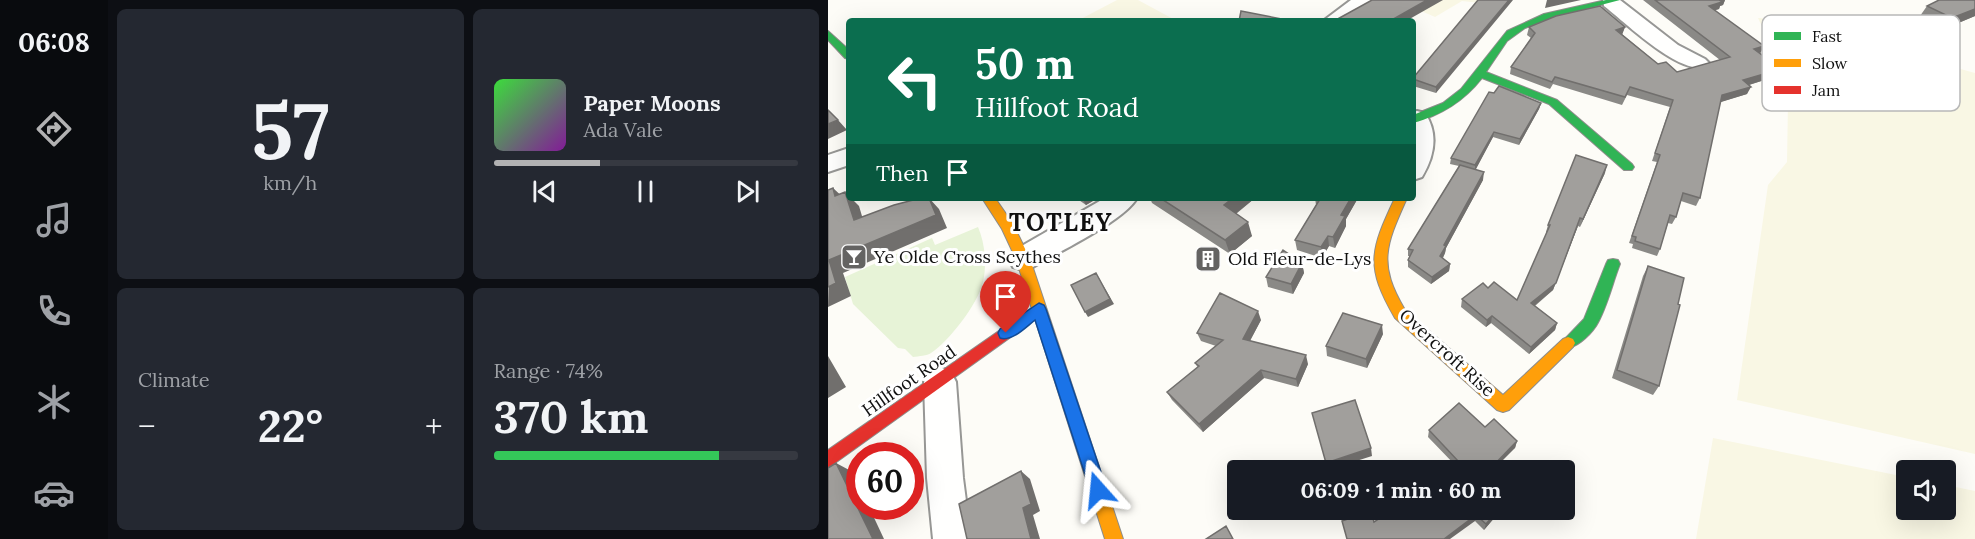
<!DOCTYPE html>
<html lang="en">
<head>
<meta charset="utf-8">
<style>
	body { margin:0; font-family:Lora,serif; background:#242831; color:#f1f3f6; height:100vh; display:flex; flex-direction:column; font-size:22px; white-space:nowrap }
	* { box-sizing:border-box; margin:0 }
	p { font-size:20px; color:#9ea1a6 }
	.icon { flex:none; width:33px; height:33px; fill:none; stroke:currentColor; stroke-width:2; stroke-linecap:round; stroke-linejoin:round }
	.map { position:relative; flex:1; overflow:hidden }
	.side { display:flex; flex-direction:column; gap:9px; padding:9px; background:#0d0f14; width:720px }
	.side>* { flex:none }
	.guide { position:absolute; left:18px; top:18px; width:570px; height:183px; border-radius:6px; box-shadow:0 6px 24px #0002; background:#0b6e4f; color:#fff; overflow:hidden }
	.tools { position:absolute; left:1068px; top:460px; display:grid; gap:12px }
	.tools a { display:grid; place-items:center; width:60px; height:60px; border-radius:6px; background:#171b24; box-shadow:0 6px 24px #0002; font-size:30px }
	.speed { position:absolute; left:18px; top:442px; display:flex; gap:12px; font-size:30px; font-weight:700; text-align:center }
	.speed>* { display:grid; place-content:center; width:78px; height:78px; border-radius:50%; background:#171b24; box-shadow:0 6px 24px #0002; line-height:1 }
	.speed .limit { border:9px solid #d22; background:#fff; color:#111 }
	.pin { position:absolute; display:grid; place-items:center; width:51px; height:51px; color:#fff; margin:-62px -26px; border-radius:50% 50% 50% 0; rotate:-45deg; box-shadow:0 0 6px #0007 }
	.pin .icon { rotate:45deg }
	.me { position:absolute; width:66px; margin:-33px; rotate:342deg; stroke-linejoin:round; filter:drop-shadow(0 0 4px #0008) }
	.turn { display:flex; align-items:center; gap:21px; height:126px; padding:0 30px; font-size:27px }
	.turn .icon { width:78px; height:78px; stroke-width:2.5 }
	.turn b { display:block; font-size:42px; line-height:51px }
	.then { display:flex; align-items:center; height:57px; padding:0 30px; background:#0003; gap:12px; font-size:22px }
	.big { font-size:45px; font-weight:700; line-height:1.1 }
	.side .widget { flex:1; display:flex; flex-direction:column; justify-content:center; gap:9px; min-width:0; padding:0 21px; border-radius:9px; background:#242831 }
	.side .dial { align-items:center; gap:0 }
	.dial b { font-size:78px; line-height:1 }
	.song { display:flex; align-items:center; gap:18px }
	.cover { width:72px; height:72px; border-radius:9px; background:linear-gradient(135deg,hsl(120 70% 55%),hsl(290 70% 35%)) }
	.played { height:6px; border-radius:3px; background:linear-gradient(90deg,#b2b2b3 35%,#363941 35%) }
	.keys { display:flex; justify-content:space-around; direction:ltr }
	.heat { display:flex; justify-content:space-between; align-items:center; font-size:33px; direction:ltr }
	.charge { height:9px; border-radius:4px; background:linear-gradient(90deg,#34c759 74%,#363941 0) }
	.side .tiles { flex:1; display:grid; gap:9px; grid-template-columns:repeat(2,1fr) }
	.trip { position:absolute; left:399px; top:460px; width:348px; height:60px; border-radius:6px; background:#171b24; box-shadow:0 6px 24px #0002; font-weight:700; line-height:60px; text-align:center }
	main { display:flex; flex:1; min-height:0 }
	.menu { display:flex; flex-direction:column; width:108px; justify-content:space-around; align-items:center; background:#090b0e; color:#9ea1a6 }
	.menu .icon { width:42px; height:42px }
	.menu .active { color:#b2b2b3 }
	.menu b { font-size:27px; color:#f1f3f6 }
	.map>svg:first-child { display:block }
	.farmland { fill:#f9f7e4 }
	.green { fill:#e7f3d7 }
	.lines { fill:none; stroke-linecap:round; stroke-linejoin:round }
	.street-casing { stroke:#979795; stroke-width:4 }
	.fast-casing { stroke:#8e8d8b; stroke-width:2 }
	.slow-casing { stroke:#8e8d8b; stroke-width:2 }
	.jam-casing { stroke:#8e8d8b; stroke-width:2 }
	.street { fill:#fffffe; fill-rule:evenodd }
	.fast { fill:#30b455; fill-rule:evenodd }
	.slow { fill:#ff9f0a; fill-rule:evenodd }
	.jam { fill:#e5322d; fill-rule:evenodd }
	.wall { fill:#8a8986 }
	.shaded-wall { fill:#716f6d }
	.building { fill:#a19f9c; stroke:#716f6d; stroke-width:1.5 }
	.route { fill:#1a73e8; stroke:#114b97; stroke-width:1.5 }
	.labels { text-anchor:middle; stroke-width:6; stroke-linejoin:round; paint-order:stroke }
	.poi-label { font-size:18px; fill:#111; stroke:#fff; text-anchor:start }
	.street-label { font-size:18px; fill:#111; stroke:#fff }
	.district-label { font-size:24px; font-weight:bold; letter-spacing:1.5px; fill:#111; stroke:#fff }
	.key { fill:#fff; stroke:#b8b8b8; stroke-width:1.5 }
	.key-label { font-size:16px; fill:#111 }
</style>
</head>
<body>
<main>
<nav class="menu">
<b>06:08</b>
<svg class="icon active" aria-label="directions" viewBox="0 0 24 24"><path d="M12 3l9 9-9 9-9-9zM9 14v-3h6M13 9l2 2-2 2"/></svg>
<svg class="icon" aria-label="music" viewBox="0 0 24 24"><path d="M9 18V5l10-2v13"/><circle cx="6" cy="18" r="3"/><circle cx="16" cy="16" r="3"/></svg>
<svg class="icon" aria-label="phone" viewBox="0 0 24 24"><path d="M5 4h4l2 5-3 2q2 4 5 5l2-3 5 2v4C11 20 4 13 5 4z"/></svg>
<svg class="icon" aria-label="climate" viewBox="0 0 24 24"><path d="M12 3v18M4 7l16 10M4 17L20 7"/></svg>
<svg class="icon" aria-label="car" viewBox="0 0 24 24"><path d="M5 17H2v-5l4-1 3-4h7l3 4 3 1v5h-3M9 17h6M6 11h13"/><circle cx="7" cy="17" r="2"/><circle cx="17" cy="17" r="2"/></svg>
</nav>
<section class="side">
<div class="tiles">
<div class="widget dial"><b>57</b><p>km/h</p></div>
<div class="widget">
<div class="song"><i class="cover"></i><div><b>Paper Moons</b><p>Ada Vale</p></div></div>
<div class="played"></div>
<div class="keys"><svg class="icon" aria-label="previous" viewBox="0 0 24 24"><path d="M18 5L8 12l10 7zM5 5v14"/></svg><svg class="icon" aria-label="pause" viewBox="0 0 24 24"><path d="M8 5v14M16 5v14"/></svg><svg class="icon" aria-label="next" viewBox="0 0 24 24"><path d="M6 5l10 7-10 7zM19 5v14"/></svg></div>
</div>
<div class="widget"><p>Climate</p>
<div class="heat"><a>−</a><b class="big">22°</b><a>+</a></div>
</div>
<div class="widget"><p>Range · 74%</p><b class="big">370 km</b><div class="charge"></div></div>
</div>
</section>
<div class="map">
<svg width="1147" height="539" viewBox="0 0 1147 539">
	<rect width="100%" height="100%" fill="#fdfcf7"/>
	<path class="farmland" d="M289,0H310L349,21H249Z
		M568,0H656L653,3L634,1L607,17Z
		M930,18L951,19L1147,73V454L909,400L940,185L959,162L961,43L940,39Z
		M885,438L1078,477V510H1118V485L1147,491V539H868Z"/>
	<path class="green" d="M150,227C157,243 159,265 155,282C150,304 121,341 103,353C99,356 91,356 85,357L77,349L70,348L25,304L17,277L104,238L107,245Z"/>
	<g class="lines">
		<g class="street-casing">
			<path id="street" d="M523,0H545L518,21H495Z
				M775,0H792L850,45L877,59L881,63L877,67C850,74 798,23 776,6Z
				M589,111L597,113C611,134 606,157 594,177L585,180V112Z
				M21,148V165L0,172V155Z
				M277,198H309C296,221 230,252 205,267L195,270L185,267L181,259L185,251Z
				M112,367L123,372L128,382L135,478L143,539H105L99,478L96,382L101,372Z"/>
		</g>
		<g class="fast-casing">
			<path id="fast" d="M778,0H792L723,18L697,28L679,41L658,72L729,100L804,164L806,167L804,170H796L721,104L654,78C636,101 614,115 585,123V115L615,103L633,89L679,31L716,14Z
				M0,31L21,50V59L17,58L0,40Z
				M785,259L790,260L792,264C784,284 779,308 768,326C762,335 746,351 735,347L733,343L756,319L778,264L780,260Z"/>
		</g>
		<g class="slow-casing">
			<path id="slow" d="M154,198H167L185,224L202,259L295,539H277L188,259L174,229Z
				M567,198H579C558,245 549,263 577,310L675,395L735,339L740,337L745,339L747,343L745,347L681,410L675,412L669,410L567,318C537,266 542,251 567,198Z"/>
		</g>
		<g class="jam-casing">
			<path id="jam" d="M211,303L216,305L218,309L216,313L0,468V450Z"/>
		</g>
		<use href="#street" class="street"/>
		<use href="#fast" class="fast"/>
		<use href="#slow" class="slow"/>
		<use href="#jam" class="jam"/>
	</g>
	<path class="wall" d="M650,0L608,93L585,86V78Z
		M815,0H897L895,5L892,6L891,9L887,10L932,54L949,76L921,85L919,94L892,102L872,198L868,206L853,201L848,217L844,224L840,223L832,249L829,256L804,248L805,244L801,243L829,162L824,161L842,107L799,95L794,105L725,84L722,89L682,74L683,67L703,38L699,35L701,27H797L794,34L830,64L849,72L892,60Z
		M1147,0V16L1116,29L1092,16L1099,6Z
		M713,103L711,109L691,145L665,137L647,170L655,180L618,248L617,253L615,258L622,264L621,271L603,284L580,267V260L582,256H580V249L631,166L622,164L623,158Z
		M777,173L752,227L750,226L725,290L707,306L729,323L727,330L701,354L663,323L658,327L633,307L634,299L660,288L689,300L719,233L718,232L720,225Z
		M248,198H270L258,205Z
		M322,198H427L408,214L424,236L402,254L324,203Z
		M487,198H530L518,219V226L507,248L501,246L494,258L469,250L467,240L488,205Z
		M474,263L476,273L465,294L440,287L438,277Z
		M820,266L831,386L825,395L784,378L815,276Z
		M433,320L422,341L480,364L470,387L436,378L375,432L344,400L339,392L370,368L367,363L388,346L373,341L369,333Z
		M555,334L539,368L499,356L498,346Z
		M657,427L689,441L687,448L628,466L600,437L601,430Z
		M564,510H673L656,530L647,521L519,539Z"/>
	<path class="shaded-wall" d="M599,0H615L578,21H562Z
		M681,0H685L608,93V87Z
		M719,0H753L717,8Z
		M890,0H897L895,5L892,6L891,9L878,13L881,6Z
		M1147,9V16L1116,29L1124,18Z
		M797,27L794,35L788,30Z
		M936,46L932,54L926,49Z
		M953,69L949,76L911,88L915,80Z
		M923,87L919,94L890,103L894,95Z
		M713,103L711,109L691,145L692,139Z
		M10,120L19,130L0,139V124Z
		M666,132L665,137L647,171V165Z
		M779,165L777,173L752,227L755,219Z
		M656,172L655,180L618,248L617,253L612,263V256L616,245Z
		M5,188L19,201L7,196Z
		M17,192L21,196V198H23L31,206L39,233L26,220Z
		M101,198L111,209L119,228L15,273L23,296L0,307L1,260Z
		M254,198H270L258,205Z
		M405,198H427L401,219L396,205Z
		M523,198H530L518,219V226L507,248L505,237L513,215Z
		M420,222L424,236L402,254L397,240Z
		M750,226L725,290L701,310L703,303Z
		M500,236L501,246L494,258L493,247Z
		M474,263L476,273L465,294L463,284Z
		M622,264L621,271L603,284L604,277Z
		M268,273L286,304L260,317L257,312Z
		M430,311L433,320L418,348L415,339Z
		M664,316L663,323L658,327L659,320Z
		M729,323L727,330L701,354L703,347Z
		M554,325L555,334L539,368L538,359Z
		M478,355L480,364L470,387L468,379Z
		M0,356L18,387L0,398Z
		M433,370L436,378L375,432L371,424Z
		M689,441L687,448L664,471H660Z
		M543,448L544,456L500,470L498,463Z
		M8,463L23,471L32,489V507H41L56,539H45Z
		M193,471L202,479L212,511L205,515L212,539H203L195,508Z
		M670,510H673L656,530L658,524Z
		M648,515L647,521L622,539H616Z"/>
	<path class="building" d="M544,0H599L562,21H506Z
		M650,0H681L608,87L585,79V78Z
		M827,0H891L894,2L881,6L936,46L926,49L953,69L915,80L923,87L894,95L872,198L855,193L848,217L842,215L832,249L807,241L808,237L804,236L832,155L827,153L845,100L802,87L797,97L727,77L724,82L683,67L707,33L701,27L728,16L772,6L797,27L788,30L830,64L838,62L849,72L902,57Z
		M1111,0H1147V9L1124,18L1099,6Z
		M413,11L464,21H411Z
		M671,86L713,103L692,139L666,132L647,165L623,158L661,92L666,93Z
		M0,110L10,120L0,124Z
		M748,155L779,165L755,219L752,218L728,283L703,303L729,323L703,347L664,316L659,320L634,299L655,283L660,288L666,282L689,300L722,225H720Z
		M632,165L656,172L616,245L618,246L612,256L622,264L604,277L580,260L585,250L580,249Z
		M5,188L7,196L17,192L26,220L66,205L93,198H101L108,215L1,260L8,283L0,287V190Z
		M332,198H405L396,205L420,222L397,240Z
		M487,198H523L513,215L517,216L505,237L500,236L493,247L467,240L492,199Z
		M455,250L474,263L463,284L438,277Z
		M820,266L856,278L850,304L852,305L831,386L789,370Z
		M268,273L282,299L257,312L243,285Z
		M392,293L430,311L415,339L478,355L468,379L433,370L371,424L339,392L371,366L367,363L395,340L369,333Z
		M515,313L554,325L538,359L498,346Z
		M527,400L543,448L498,463L484,413Z
		M631,403L657,427L666,419L689,441L660,471H620L632,463L601,430Z
		M8,463L45,539H0V468Z
		M193,471L203,504L195,508L203,539H139L131,504Z
		M564,510H670L658,524L648,515L616,539H519L514,521L543,511L546,522Z
		M398,526L405,539H378Z"/>
	<path class="route" d="M211,303L216,305L218,309L279,490L277,497L270,499L264,497L262,490L207,320C198,327 184,342 172,338L170,333L172,329Z"/>
	<defs>
		<g id="bar-square" transform="scale(1.35)"><rect x="-9" y="-9" width="18" height="18" rx="4" fill="#646362" stroke="#fff"/><path d="M-6-5H6L.8 .8V4.5H3.5V6h-7V4.5H-.8V.8Z" fill="#fff"/></g>
		<g id="building-square" transform="scale(1.35)"><rect x="-9" y="-9" width="18" height="18" rx="4" fill="#646362" stroke="#fff"/><path d="M-4-6H4V6H1V3H-1V6H-4ZM-2.5-4.3h1.7v1.8h-1.7ZM.8-4.3h1.7v1.8H.8ZM-2.5-1h1.7V.8h-1.7ZM.8-1h1.7V.8H.8Z" fill="#fff"/></g>
	</defs>
	<g fill-rule="evenodd">
		<use href="#bar-square" x="26" y="257"/>
		<use href="#building-square" x="380" y="259"/>
	</g>
	<g class="labels">
		<g class="poi-label">
			<text x="46" y="263">Ye Olde Cross Scythes</text>
			<text x="400" y="265">Old Fleur-de-Lys</text>
		</g>
		<g class="street-label">
			<text transform="translate(619 353) rotate(42)" y="6">Overcroft Rise</text>
			<text transform="translate(81 381) rotate(-35)" y="6">Hillfoot Road</text>
		</g>
		<g class="district-label">
			<text x="233" y="231">TOTLEY</text>
		</g>
	</g>
	<rect x="934" y="15" width="198" height="96" rx="9" class="key"/>
	<rect x="946" y="32" width="27" height="8" fill="#30b455"/>
	<rect x="946" y="59" width="27" height="8" fill="#ff9f0a"/>
	<rect x="946" y="86" width="27" height="8" fill="#e5322d"/>
	<g class="key-label">
		<text x="984" y="42">Fast</text>
		<text x="984" y="69">Slow</text>
		<text x="984" y="96">Jam</text>
	</g>
</svg>
<div class="tools">
<a><svg class="icon" aria-label="sound" viewBox="0 0 24 24"><path d="M4 9h4l5-4v14l-5-4H4zM17 9q2 3 0 6"/></svg></a>
</div>
<div class="speed"><div class="limit">60</div></div>
<div class="pin" style="left:178px;top:333px;background:#d93025"><svg class="icon" aria-label="arrive" viewBox="0 0 24 24"><path d="M6 21V4h12l-3 4 3 4H6"/></svg></div>
<svg class="me" style="left:270px;top:490px" viewBox="-20 -20 40 40"><path d="M0-17L14 15 0 8-14 15z" fill="#1a73e8" stroke="#fff" stroke-width="4"/></svg>
<div class="trip">06:09 · 1 min · 60 m</div>
<div class="guide">
<div class="turn"><svg class="icon" aria-label="left" viewBox="0 0 24 24"><path d="M17 20v-9H6M10 6l-5 5 5 5"/></svg><div><b>50 m</b>Hillfoot Road</div></div>
<div class="then">Then<svg class="icon" aria-label="arrive" viewBox="0 0 24 24"><path d="M6 21V4h12l-3 4 3 4H6"/></svg></div>
</div>
</div>
</main>
</body>
</html>
